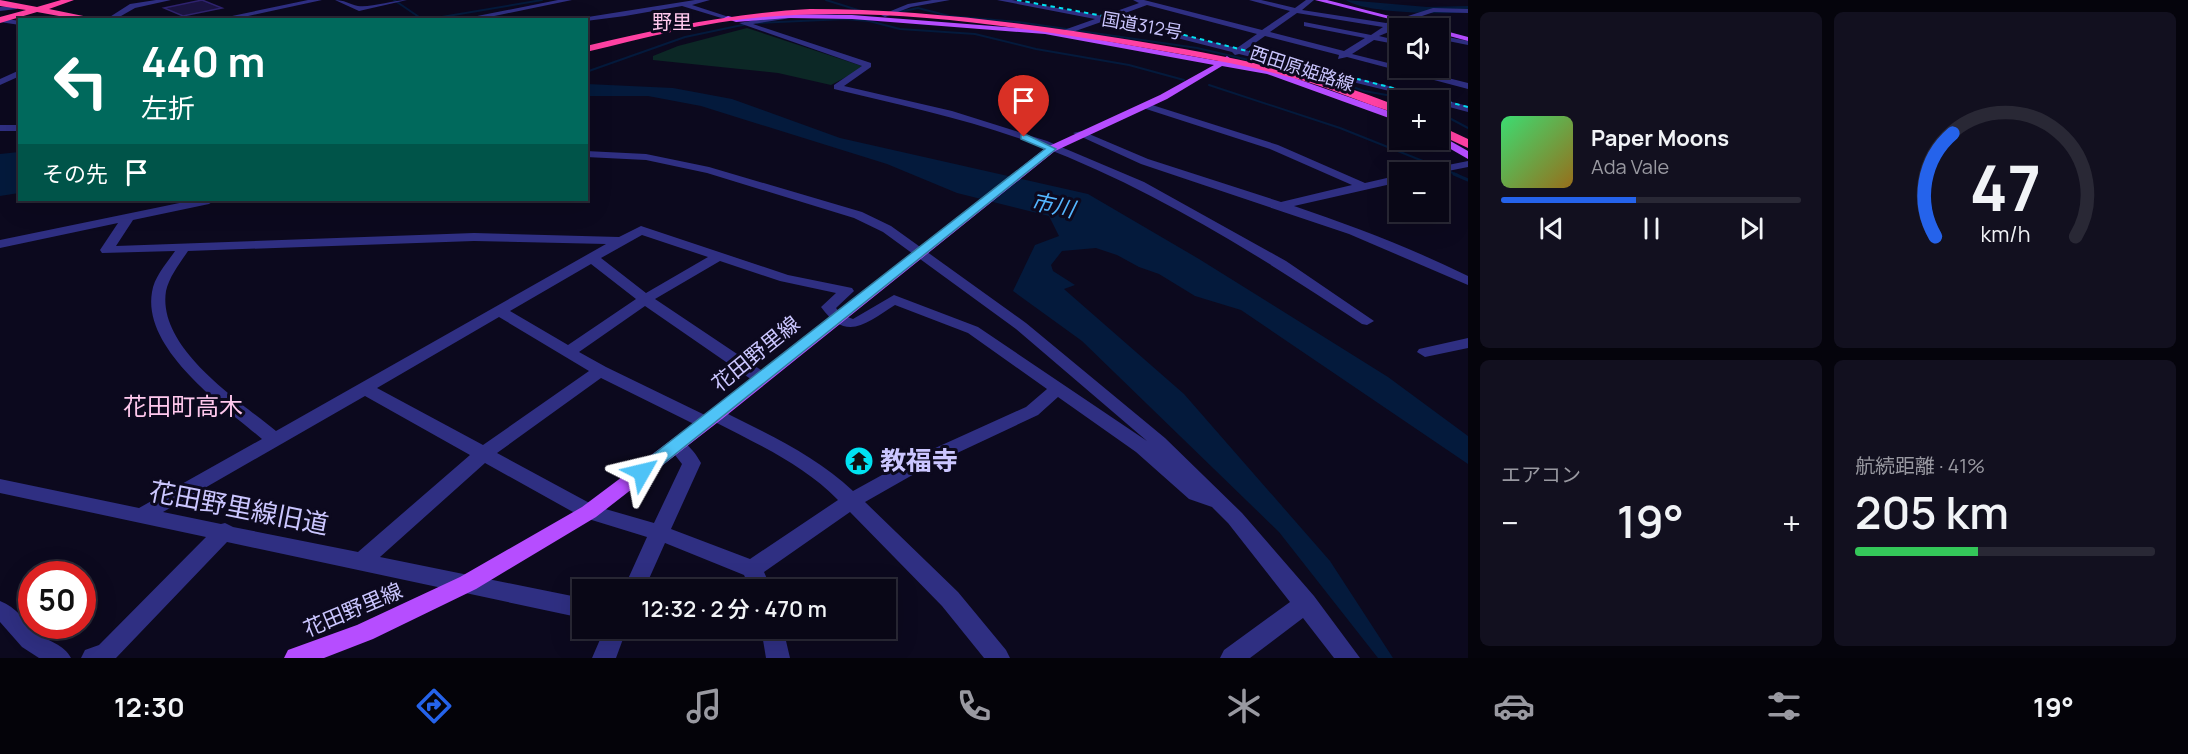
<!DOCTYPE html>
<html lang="ja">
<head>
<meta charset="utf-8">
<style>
	body { margin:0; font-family:Manrope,"Noto Sans JP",sans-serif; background:#12101f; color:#f1f3f6; height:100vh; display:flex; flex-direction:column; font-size:22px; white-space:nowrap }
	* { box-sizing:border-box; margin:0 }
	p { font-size:20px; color:#9999a1 }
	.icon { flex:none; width:33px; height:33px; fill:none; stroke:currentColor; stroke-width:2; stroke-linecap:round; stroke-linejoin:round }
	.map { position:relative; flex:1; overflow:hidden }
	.sheet { display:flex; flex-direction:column; gap:12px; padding:12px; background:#05040c; width:720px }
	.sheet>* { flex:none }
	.banner { position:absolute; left:18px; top:18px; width:570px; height:183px; border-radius:0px; box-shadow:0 6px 24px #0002,0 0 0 2px #292835; background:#00695c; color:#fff; overflow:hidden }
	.controls { position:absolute; left:1389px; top:18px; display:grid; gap:12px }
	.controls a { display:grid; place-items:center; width:60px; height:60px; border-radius:0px; background:#090716; box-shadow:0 6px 24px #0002,0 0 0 2px #292835; font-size:30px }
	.speed { position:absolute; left:18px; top:561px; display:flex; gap:12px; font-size:30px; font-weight:700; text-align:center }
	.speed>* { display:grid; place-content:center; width:78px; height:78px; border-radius:50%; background:#090716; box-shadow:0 6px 24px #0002,0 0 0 2px #292835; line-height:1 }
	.speed .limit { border:9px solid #d22; background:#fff; color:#111 }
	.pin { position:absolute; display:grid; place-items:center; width:51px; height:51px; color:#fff; margin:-62px -26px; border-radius:50% 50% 50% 0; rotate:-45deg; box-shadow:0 0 6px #0007 }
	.pin .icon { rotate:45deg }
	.me { position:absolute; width:66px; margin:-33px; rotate:53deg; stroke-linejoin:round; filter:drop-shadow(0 0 4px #0008) }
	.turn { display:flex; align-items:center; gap:21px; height:126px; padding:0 24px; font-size:27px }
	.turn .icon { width:78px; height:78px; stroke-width:2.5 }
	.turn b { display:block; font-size:42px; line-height:51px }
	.then { display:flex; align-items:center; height:57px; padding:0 24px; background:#0003; gap:12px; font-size:22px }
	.big { font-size:45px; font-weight:600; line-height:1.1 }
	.sheet .card { flex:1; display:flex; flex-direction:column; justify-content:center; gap:9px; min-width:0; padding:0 21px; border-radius:9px; background:#12101f }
	.sheet .dial { align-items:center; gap:0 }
	.dial svg { height:156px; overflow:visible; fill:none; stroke:#292835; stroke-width:7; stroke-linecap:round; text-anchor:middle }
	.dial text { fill:#f1f3f6; stroke:none }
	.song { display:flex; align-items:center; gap:18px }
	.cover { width:72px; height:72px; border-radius:9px; background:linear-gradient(135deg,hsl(140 70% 55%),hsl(40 70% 35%)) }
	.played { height:6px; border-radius:3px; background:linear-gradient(90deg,#2563eb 45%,#292835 45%) }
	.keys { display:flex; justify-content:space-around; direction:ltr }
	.heat { display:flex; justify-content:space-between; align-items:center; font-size:33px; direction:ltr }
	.charge { height:9px; border-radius:4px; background:linear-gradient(90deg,#34c759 41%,#292835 0) }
	.sheet .tiles { flex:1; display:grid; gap:12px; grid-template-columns:repeat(2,1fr) }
	.trip { position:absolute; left:572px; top:579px; width:324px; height:60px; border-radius:0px; background:#090716; box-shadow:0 6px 24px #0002,0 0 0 2px #292835; font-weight:600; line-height:60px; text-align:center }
	.tabs { display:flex; height:96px; justify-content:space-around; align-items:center; background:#040309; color:#9999a1 }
	.tabs .icon { width:42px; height:42px }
	.tabs .on { color:#2563eb }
	.tabs b { font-size:27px; color:#f1f3f6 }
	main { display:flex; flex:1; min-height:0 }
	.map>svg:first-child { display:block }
	.green { fill:#0c2826 }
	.water { fill:#041a3c }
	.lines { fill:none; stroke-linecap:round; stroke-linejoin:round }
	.stream-far1 { stroke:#041a3c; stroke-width:2 }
	.stream { stroke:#041a3c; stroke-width:3 }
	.river { fill:#041a3c; fill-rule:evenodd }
	.building { fill:#1b1441; stroke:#2f236f; stroke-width:1.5 }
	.minor { fill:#2f2f82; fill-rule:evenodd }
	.major { fill:#b64dff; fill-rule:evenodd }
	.highway { fill:#ff41a3; fill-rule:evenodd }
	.rail { stroke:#00e2f1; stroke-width:2; stroke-dasharray:4.5 4; stroke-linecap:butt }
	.route { fill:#4fc3f7; stroke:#337fa1; stroke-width:1.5 }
	.labels { text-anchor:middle; stroke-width:6; stroke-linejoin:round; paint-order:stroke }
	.far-street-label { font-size:18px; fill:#cbc6ff; stroke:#0c091e }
	.far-quarter-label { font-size:20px; fill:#ffc8ed; stroke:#0c091e }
	.street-label { font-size:21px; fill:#cbc6ff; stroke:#0c091e }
	.water-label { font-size:22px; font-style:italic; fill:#54b6ff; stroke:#0c091e }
	.quarter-label { font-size:24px; fill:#ffc8ed; stroke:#0c091e }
	.near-poi-label { font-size:26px; font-weight:bold; fill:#cbc6ff; stroke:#0c091e; text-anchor:start }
	.near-street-label { font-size:26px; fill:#cbc6ff; stroke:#0c091e }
</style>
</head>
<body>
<main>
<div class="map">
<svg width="1468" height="658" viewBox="0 0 1468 658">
	<rect width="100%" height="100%" fill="#0c091e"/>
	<path class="green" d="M747,28L865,67L831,85L778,73L653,60V56L678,46Z"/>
	<path class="water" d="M587,84L673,88L732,99L840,138L1088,194L1199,259L1388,377L1468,436V464L1241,310L1195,296L1159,274L1139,267L1117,255L1096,248L1062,251L1051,265L1053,271L1075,285L1064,289L1184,394L1330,561L1393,658H1378L1279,532L1082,341L1013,291L1035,245L1059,236L1049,216L957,193L887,164L701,106L648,96H587Z
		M19,152V193L0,196V154Z"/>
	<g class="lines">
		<path class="stream-far1" d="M394,0L419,17L430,19L542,0
			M826,0L861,11
			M895,13L918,8L949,16L1018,22L1197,48L1331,79L1364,91L1415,100
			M757,23L845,19L869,21L900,29L975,34L1036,49L1129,65L1184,80
			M586,72L685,37L747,24
			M1209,85L1340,128L1458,175
			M1438,112L1468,128"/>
		<path class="stream" d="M1454,174L1468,180"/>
		<path class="river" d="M1346,0L1427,7L1468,6V12C1445,15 1363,13 1346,0Z"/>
	</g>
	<path class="building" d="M202,0L222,8L183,16L164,8Z"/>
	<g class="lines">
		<path class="minor" d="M156,0H171L135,8L114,20H105L130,4Z
			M308,0H322L230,20H213Z
			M335,0C344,0 349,4 358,6C370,8 393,0 407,0L359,11Z
			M558,0H572L475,20H457Z
			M695,0H710L692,5L732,18L728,20L682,6L625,16L586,21L569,20Z
			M932,0H950L911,7L885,17L881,15L908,4Z
			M997,0H1012L1103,16L1139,3L1133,0H1144L1262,30L1290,11L1249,0H1261L1295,8L1306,0H1314L1302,10L1386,23L1433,8L1468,9V13L1434,12L1395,25L1396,29L1379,36L1400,41V45L1374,40L1352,54L1468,83V89L1347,57L1338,59L1339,55L1265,36L1245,50L1468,106V112L1438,104V100H1426L1239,54L1235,55L1232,52L1122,24L1104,21L1067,34L1064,30L1095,19ZM1147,5L1257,34L1237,48L1112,18ZM1297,13L1383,27L1371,35L1304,22V26L1365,38L1344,51L1270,32Z
			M17,5V9L0,11V7Z
			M788,14L791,18L753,24L871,63V67L844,86L952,111L1047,141L1144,182L1286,261L1374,321L1367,325L1362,324C1260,256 1155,190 1040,146C973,120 903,106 834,89V85L862,66L739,23Z
			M1,18L20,21V25L0,22Z
			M1438,35L1468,41V45L1438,39Z
			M1438,49L1442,52L1438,54Z
			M20,70V76L0,85V79Z
			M1143,104H1149L1278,145L1365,183L1400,175V182L1294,206C1353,226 1411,248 1468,276V285L1349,234L1141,164L1073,133L1082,131L1148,159L1281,202L1352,185L1270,149L1143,108Z
			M0,125H20V131H0Z
			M586,151L646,154L709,167L862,212L891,226L1026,323L1165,438L1242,513L1314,596L1360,658H1334L1303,618L1250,658H1220L1224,650L1290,602L1228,523L1212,507L1189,499L1136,452L1058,397L1038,415L923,469L865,502L958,592L1006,650L1010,658H984L942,606L850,512L764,572L772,590H751L744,575L665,543L644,590H623L647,537L582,517L485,463L380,557L582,598V618L227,542L116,658H81L85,650L99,645L206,537L0,493V479L139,508L262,439C223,406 142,349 152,292C154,277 167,263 175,251L102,253L100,250L118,223L0,248V240L194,200H215L209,204L133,220L116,246L474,233L619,237L641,226L788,275L852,288L854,291L836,308L842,315L853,319L894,295L978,327L1147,441L1016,329L883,232L854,218L707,173L646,160L586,157ZM642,235L708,257L646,293L601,258ZM474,241L606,244L276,431C238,400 157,348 166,291C169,277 180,263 188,251ZM720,261L780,281L836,293L821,307C847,343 866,323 895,305L968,333L1047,389L1026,407L911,459L853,491C815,455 768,434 722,411H710L709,417L606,367L579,352L645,306L755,382H767L769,378L767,374L655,299ZM591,264L636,299L568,345L510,311ZM499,317L589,371L483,445L377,388ZM601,378L700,427H712L713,421C757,444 803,464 838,500L750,559L671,529L701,463C695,452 684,437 671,441L668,446L682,464L654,523L595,506L497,453ZM365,396L470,455L358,552L233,527L225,523L221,524L163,512Z
			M1468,161V167L1438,173L1422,172L1428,169Z
			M1468,338V348L1425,357L1417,352L1419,349Z
			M0,601C17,608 24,620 37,632C48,642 64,644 71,658H39L22,647L0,622Z
			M605,628H627L616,658H592Z
			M761,628H783L790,658H766Z"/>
		<path class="major" d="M1315,0H1327L1436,28H1425Z
			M788,14L852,15L1045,30L1219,61L1227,56L1231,59L1228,62L1272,70L1400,115V122L1267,74L1222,66L1167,99L1055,151L722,419L596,517L476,589L373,639L324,658H284L288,650L357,625L460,577L582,507L710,411L1047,147L1160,95L1214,65L1045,34L852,19L788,18L736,22L724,18L728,16L736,18Z
			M1438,29L1468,37V41L1438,33Z
			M1438,134L1468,151V159L1435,140H1438Z"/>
		<path class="highway" d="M0,0L37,7L61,0H74L49,9L103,20H81L37,12L0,23V17L26,10L0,6Z
			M810,9C919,9 1024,23 1131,40C1223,55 1313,72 1400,107V114C1365,105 1332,88 1297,79C1236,62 1173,53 1111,42C997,24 879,7 764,17C704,22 645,38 586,52V46C661,28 733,13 810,9Z
			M1438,125L1468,139V148L1438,134Z"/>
		<path class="rail" d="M1017,0L1125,20L1468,107"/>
	</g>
	<path class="route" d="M1021,135H1027L1056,149L648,476H636L634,472L636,468L1045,149L1021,139Z"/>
	<defs>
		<g id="temple-disc" transform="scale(1.5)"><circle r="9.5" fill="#00e2f1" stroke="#0c091e"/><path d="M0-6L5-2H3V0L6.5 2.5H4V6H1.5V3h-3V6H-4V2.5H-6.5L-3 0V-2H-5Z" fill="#111"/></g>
	</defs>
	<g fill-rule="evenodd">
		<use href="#temple-disc" x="859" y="461"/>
	</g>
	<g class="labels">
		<g class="far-street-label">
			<text transform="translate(1142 26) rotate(10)" y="6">国道312号</text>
			<text transform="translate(1302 69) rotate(18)" y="6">西田原姫路線</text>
		</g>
		<g class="far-quarter-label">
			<text x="672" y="29">野里</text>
		</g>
		<g class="street-label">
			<text transform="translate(756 354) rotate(-39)" y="7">花田野里線</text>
			<text transform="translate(353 610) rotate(-23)" y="7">花田野里線</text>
		</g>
		<g class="water-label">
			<text transform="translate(1053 205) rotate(12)" y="8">市川</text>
		</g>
		<g class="quarter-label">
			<text x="183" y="415">花田町高木</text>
		</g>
		<g class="near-poi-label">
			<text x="880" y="470">教福寺</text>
		</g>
		<g class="near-street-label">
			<text transform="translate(239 508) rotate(11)" y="9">花田野里線旧道</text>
		</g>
	</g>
</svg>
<div class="controls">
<a><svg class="icon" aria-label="sound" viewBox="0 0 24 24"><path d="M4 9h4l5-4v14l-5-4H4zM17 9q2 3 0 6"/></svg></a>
<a>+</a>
<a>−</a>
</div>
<div class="speed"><div class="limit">50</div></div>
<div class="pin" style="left:1024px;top:137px;background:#d93025"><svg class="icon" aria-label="arrive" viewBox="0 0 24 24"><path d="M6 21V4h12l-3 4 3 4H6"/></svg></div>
<svg class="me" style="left:642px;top:472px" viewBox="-20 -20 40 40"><path d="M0-17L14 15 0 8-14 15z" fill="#4fc3f7" stroke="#fff" stroke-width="4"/></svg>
<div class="trip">12:32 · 2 分 · 470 m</div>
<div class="banner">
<div class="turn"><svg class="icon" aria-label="left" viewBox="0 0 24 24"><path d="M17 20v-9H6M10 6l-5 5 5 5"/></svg><div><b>440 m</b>左折</div></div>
<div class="then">その先<svg class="icon" aria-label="arrive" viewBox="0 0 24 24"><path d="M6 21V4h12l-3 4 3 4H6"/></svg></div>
</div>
</div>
<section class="sheet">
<div class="tiles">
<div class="card">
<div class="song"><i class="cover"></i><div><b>Paper Moons</b><p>Ada Vale</p></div></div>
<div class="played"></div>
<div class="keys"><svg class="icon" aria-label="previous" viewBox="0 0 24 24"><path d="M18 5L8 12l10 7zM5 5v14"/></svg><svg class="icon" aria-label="pause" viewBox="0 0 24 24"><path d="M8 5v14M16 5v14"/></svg><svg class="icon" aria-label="next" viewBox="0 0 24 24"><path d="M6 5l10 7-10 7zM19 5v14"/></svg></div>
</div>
<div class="card dial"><svg viewBox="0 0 100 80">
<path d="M14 69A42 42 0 1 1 86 69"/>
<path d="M14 69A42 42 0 0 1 23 16" stroke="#2563eb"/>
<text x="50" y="56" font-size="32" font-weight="700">47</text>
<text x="50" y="72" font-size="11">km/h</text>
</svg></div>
<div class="card"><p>エアコン</p>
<div class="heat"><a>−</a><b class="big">19°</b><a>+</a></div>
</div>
<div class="card"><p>航続距離 · 41%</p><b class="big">205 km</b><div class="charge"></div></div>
</div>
</section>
</main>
<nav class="tabs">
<b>12:30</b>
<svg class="icon on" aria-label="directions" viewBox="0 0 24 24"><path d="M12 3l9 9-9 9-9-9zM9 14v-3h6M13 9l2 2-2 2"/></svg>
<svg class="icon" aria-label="music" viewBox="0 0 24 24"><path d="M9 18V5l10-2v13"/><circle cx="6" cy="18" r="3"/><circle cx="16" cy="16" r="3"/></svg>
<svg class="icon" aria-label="phone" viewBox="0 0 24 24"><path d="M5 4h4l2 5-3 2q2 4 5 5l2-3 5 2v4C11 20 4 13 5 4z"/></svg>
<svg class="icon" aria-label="climate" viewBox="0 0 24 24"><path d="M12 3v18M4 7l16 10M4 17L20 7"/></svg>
<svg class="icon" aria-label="car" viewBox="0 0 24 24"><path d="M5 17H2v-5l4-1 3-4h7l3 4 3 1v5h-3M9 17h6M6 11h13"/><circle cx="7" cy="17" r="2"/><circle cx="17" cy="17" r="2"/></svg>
<svg class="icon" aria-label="filters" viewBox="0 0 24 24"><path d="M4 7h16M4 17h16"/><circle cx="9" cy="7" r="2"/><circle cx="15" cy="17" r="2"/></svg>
<b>19°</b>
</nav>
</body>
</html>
